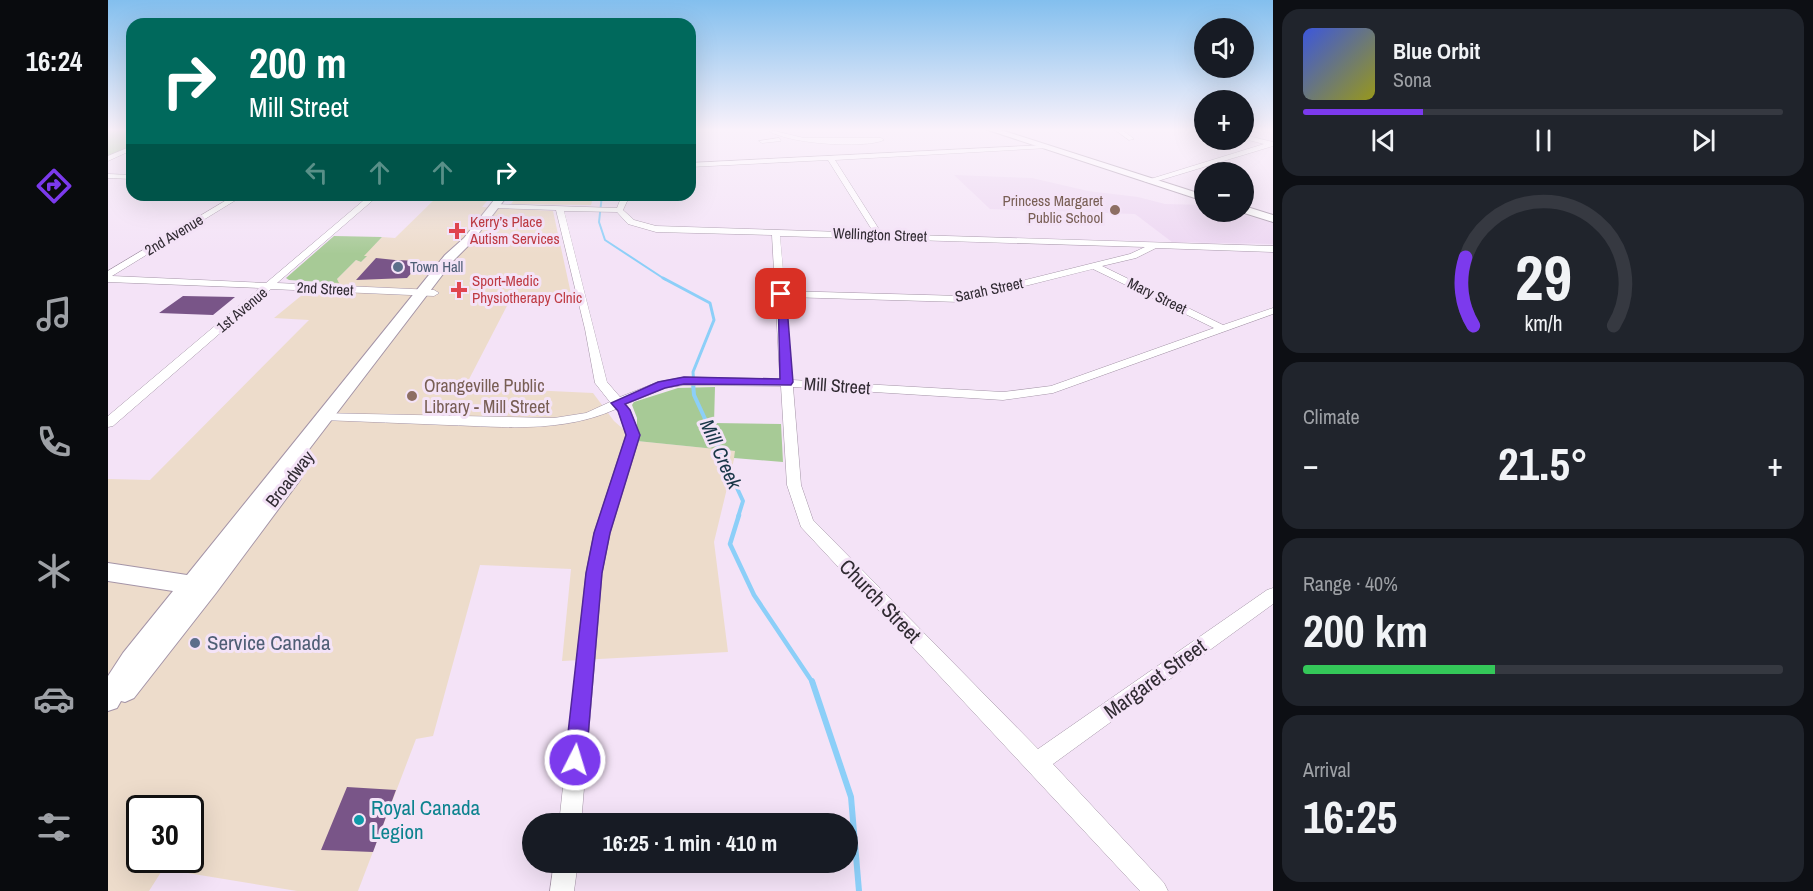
<!DOCTYPE html>
<html lang="en">
<head>
<meta charset="utf-8">
<style>
	body { margin:0; font-family:"Archivo Narrow",sans-serif; background:#20242c; color:#f1f3f6; height:100vh; display:flex; flex-direction:column; font-size:22px; white-space:nowrap }
	* { box-sizing:border-box; margin:0 }
	p { font-size:20px; color:#9ea1a6 }
	.icon { flex:none; width:33px; height:33px; fill:none; stroke:currentColor; stroke-width:2; stroke-linecap:round; stroke-linejoin:round }
	.map { position:relative; flex:1; overflow:hidden }
	.drawer { display:flex; flex-direction:column; gap:9px; padding:9px; background:#0d0f14; width:540px }
	.drawer>* { flex:none }
	.banner { position:absolute; left:18px; top:18px; width:570px; height:183px; border-radius:18px; box-shadow:0 6px 24px #0002; background:#00695c; color:#fff; overflow:hidden }
	.controls { position:absolute; left:1086px; top:18px; display:grid; gap:12px }
	.controls a { display:grid; place-items:center; width:60px; height:60px; border-radius:50%; background:#171b24; box-shadow:0 6px 24px #0002; font-size:30px }
	.speed { position:absolute; left:18px; top:795px; display:flex; gap:12px; font-size:30px; font-weight:700; text-align:center }
	.speed>* { display:grid; place-content:center; width:78px; height:78px; border-radius:50%; background:#171b24; box-shadow:0 6px 24px #0002; line-height:1 }
	.speed .limit { border:3px solid #111; border-radius:9px; background:#fff; color:#111 }
	.pin { position:absolute; display:grid; place-items:center; width:51px; height:51px; color:#fff; margin:-26px; border-radius:12px; box-shadow:0 3px 9px #0006 }
	.me { position:absolute; width:66px; margin:-33px; rotate:5deg; stroke-linejoin:round; filter:drop-shadow(0 0 4px #0008) }
	.turn { display:flex; align-items:center; gap:21px; height:126px; padding:0 24px; font-size:27px }
	.turn .icon { width:78px; height:78px; stroke-width:2.5 }
	.turn b { display:block; font-size:42px; line-height:51px }
	.lanes { display:flex; align-items:center; height:57px; padding:0 24px; background:#0003; justify-content:center; gap:30px; direction:ltr }
	.lanes .off { opacity:.35 }
	.big { font-size:45px; font-weight:800; line-height:1.1 }
	.drawer .tile { flex:1; display:flex; flex-direction:column; justify-content:center; gap:9px; min-width:0; padding:0 21px; border-radius:18px; background:#20242c }
	.drawer .dial { align-items:center; gap:0 }
	.dial svg { height:156px; overflow:visible; fill:none; stroke:#363941; stroke-width:7; stroke-linecap:round; text-anchor:middle }
	.dial text { fill:#f1f3f6; stroke:none }
	.song { display:flex; align-items:center; gap:18px }
	.cover { width:72px; height:72px; border-radius:9px; background:linear-gradient(135deg,hsl(230 70% 55%),hsl(60 70% 35%)) }
	.played { height:6px; border-radius:3px; background:linear-gradient(90deg,#7c3aed 25%,#363941 25%) }
	.keys { display:flex; justify-content:space-around; direction:ltr }
	.heat { display:flex; justify-content:space-between; align-items:center; font-size:33px; direction:ltr }
	.charge { height:9px; border-radius:4px; background:linear-gradient(90deg,#34c759 40%,#363941 0) }
	.trip { position:absolute; left:414px; top:813px; width:336px; height:60px; border-radius:30px; background:#171b24; box-shadow:0 6px 24px #0002; font-weight:800; line-height:60px; text-align:center }
	main { display:flex; flex:1; min-height:0 }
	.dock { display:flex; flex-direction:column; width:108px; justify-content:space-around; align-items:center; background:#090b0e; color:#9ea1a6 }
	.dock .icon { width:42px; height:42px }
	.dock .active { color:#7c3aed }
	.dock b { font-size:27px; color:#f1f3f6 }
	.map>svg:first-child { display:block }
	.commercial { fill:#eddccb; fill-rule:evenodd }
	.built { fill:#edd7f2 }
	.green { fill:#a7ca96 }
	.lines { fill:none; stroke-linecap:round; stroke-linejoin:round }
	.stream-far4 { stroke:#8ccff8; stroke-width:2 }
	.stream-far3 { stroke:#8ccff8; stroke-width:3 }
	.stream-far2 { stroke:#8ccff8; stroke-width:4 }
	.stream-far1 { stroke:#8ccff8; stroke-width:4.5 }
	.stream { stroke:#8ccff8; stroke-width:6 }
	.building { fill:#795588 }
	.minor-casing { stroke:#a494a7; stroke-width:1 }
	.major-casing { stroke:#a494a7; stroke-width:2 }
	.minor { fill:#fff; fill-rule:evenodd }
	.major { fill:#fff; fill-rule:evenodd }
	.route { fill:#7c3aed; stroke:#51269a; stroke-width:1.5 }
	.education-dot { fill:#8d6e63; stroke:#f4e3f7; stroke-width:2 }
	.health-dot { fill:#e0444e; stroke:#f4e3f7; stroke-width:2 }
	.service-dot { fill:#5c6f8a; stroke:#f4e3f7; stroke-width:2 }
	.culture-dot { fill:#0f9aa8; stroke:#f4e3f7; stroke-width:2 }
	.labels { text-anchor:middle; stroke-width:6; stroke-linejoin:round; paint-order:stroke }
	.far-education-label { font-size:15px; fill:#785e54; stroke:#f4e3f7; text-anchor:end }
	.far-health-label { font-size:15px; fill:#be3a42; stroke:#f4e3f7; text-anchor:start }
	.far-street-label { font-size:15px; fill:#312b33; stroke:#f4e3f7 }
	.far-service-label { font-size:15px; fill:#4e5e75; stroke:#f4e3f7; text-anchor:start }
	.education-label { font-size:18px; fill:#785e54; stroke:#f4e3f7; text-anchor:start }
	.street-label { font-size:18px; fill:#312b33; stroke:#f4e3f7 }
	.water-label { font-size:20px; font-style:italic; fill:#183647; stroke:#f4e3f7 }
	.near-street-label { font-size:21px; fill:#312b33; stroke:#f4e3f7 }
	.near-service-label { font-size:21px; fill:#4e5e75; stroke:#f4e3f7; text-anchor:start }
	.near-culture-label { font-size:21px; fill:#0d838f; stroke:#f4e3f7; text-anchor:start }
</style>
</head>
<body>
<main>
<nav class="dock">
<b>16:24</b>
<svg class="icon active" aria-label="directions" viewBox="0 0 24 24"><path d="M12 3l9 9-9 9-9-9zM9 14v-3h6M13 9l2 2-2 2"/></svg>
<svg class="icon" aria-label="music" viewBox="0 0 24 24"><path d="M9 18V5l10-2v13"/><circle cx="6" cy="18" r="3"/><circle cx="16" cy="16" r="3"/></svg>
<svg class="icon" aria-label="phone" viewBox="0 0 24 24"><path d="M5 4h4l2 5-3 2q2 4 5 5l2-3 5 2v4C11 20 4 13 5 4z"/></svg>
<svg class="icon" aria-label="climate" viewBox="0 0 24 24"><path d="M12 3v18M4 7l16 10M4 17L20 7"/></svg>
<svg class="icon" aria-label="car" viewBox="0 0 24 24"><path d="M5 17H2v-5l4-1 3-4h7l3 4 3 1v5h-3M9 17h6M6 11h13"/><circle cx="7" cy="17" r="2"/><circle cx="17" cy="17" r="2"/></svg>
<svg class="icon" aria-label="filters" viewBox="0 0 24 24"><path d="M4 7h16M4 17h16"/><circle cx="9" cy="7" r="2"/><circle cx="15" cy="17" r="2"/></svg>
</nav>
<div class="map">
<svg width="1165" height="891" viewBox="0 0 1165 891">
	<rect width="100%" height="100%" fill="#f4e3f7"/>
	<path class="commercial" d="M331,195H384L374,207L445,211L465,303L402,300L357,387L485,393L506,421L529,441L628,451L606,542L620,652L454,661L463,569L372,565L325,736L308,739L250,891H189L55,869L41,891H0V479L42,480L201,320L166,318L210,282H231L228,280L248,260L253,262L258,257L255,256L274,237L287,238ZM32,808H82V860H32Z
		M410,195H486L483,205L403,204Z"/>
	<path class="built" d="M846,175L924,178L980,191L1030,197L1057,204L1096,205V212H1127L1165,223V244L1064,242L1027,214L882,209Z"/>
	<path class="green" d="M0,129H24V147L0,158Z
		M226,236L274,237L256,256H259L253,262L248,260L229,279L231,283L181,280L178,278Z
		M607,387L606,423L673,424L675,462L626,458L627,451L529,441V418L524,405L526,402L570,388Z"/>
	<g class="lines">
		<path class="stream-far4" d="M494,195L491,222L497,240L558,280"/>
		<path class="stream-far3" d="M555,278L602,303L606,320L585,372L586,385"/>
		<path class="stream-far2" d="M585,383L586,395L635,501L630,517"/>
		<path class="stream-far1" d="M631,515L622,544L646,595L705,683"/>
		<path class="stream" d="M704,681L743,797L751,891"/>
	</g>
	<path class="building" d="M268,258L287,260L314,261L299,278L248,280Z
		M75,296L127,297L105,315L51,313Z
		M239,787L288,790L265,852L213,850Z"/>
	<g class="lines">
		<g class="minor-casing">
			<path id="minor" d="M658,129L696,138H773L776,140C757,149 675,144 658,129Z
				M1006,129H1013L1026,139L1021,140Z
				M1136,135L1165,142V146L1043,183L1036,181L1156,144L1136,139Z
				M671,138L673,141L654,143L651,141Z
				M938,145L940,148L727,160L774,234L1165,246V252L1048,248L1028,258L994,266L1115,325L1165,308V314L945,393L895,400L685,387L693,485L705,520L930,749L1159,590L1165,588V604L945,764L1056,883L1060,891H1032L693,527L679,485L673,386L576,385L557,388L518,404L522,410L532,435L502,533L494,573L473,824H451L478,573L486,533L518,435L510,411L508,409C455,433 397,427 340,425C298,423 257,422 215,420L209,416L210,413L446,418L478,413L502,402L487,383L477,329L448,210L386,208H383V204L509,208L514,195H522L515,210L526,220L548,226L766,233L720,160L582,167V163ZM456,211L509,212L520,224L548,232L664,235L672,379L576,377L550,382L512,397L499,382ZM672,236L1037,247L1022,254L853,296L677,291ZM985,269L1106,328L943,386L895,392L684,380L678,297L853,302Z
				M24,146V150L0,161V156Z
				M0,174L24,175V179L0,178Z
				M127,195H136L4,276L158,283L262,195H271L169,283L326,290L331,293L326,296L163,289L5,426L0,427V416L152,288L0,282V271Z
				M446,862H470L466,891H442Z"/>
		</g>
		<g class="major-casing">
			<path id="major" d="M877,129H890L1096,195V201Z
				M390,195H400L364,242L345,261L186,469L192,470L194,475L192,480L108,593L26,698L17,702L13,701L9,708L0,711V676L15,653L65,591L0,581V563L79,575L337,255L356,238Z
				M1136,206L1165,215V222L1133,212H1136Z"/>
		</g>
		<use href="#minor" class="minor"/>
		<use href="#major" class="major"/>
	</g>
	<linearGradient id="sky" x2="0" y2="1"><stop stop-color="#83bfee"/><stop offset="0.51" stop-color="#faf2fb"/><stop offset="1" stop-color="#faf2fb" stop-opacity="0"/></linearGradient>
	<rect width="1165" height="254" fill="url(#sky)"/>
	<path class="route" d="M670,291L678,294L685,382L683,385L576,384L557,388L517,404L522,410L532,435L502,533L494,573L478,760L475,768L467,771L460,768L457,760L478,573L486,533L518,435L510,411L503,403L550,382L576,377L672,379Z"/>
	<g class="education-dot">
		<circle cx="1007" cy="210" r="6"/>
		<circle cx="304" cy="396" r="6"/>
	</g>
	<g class="health-dot">
		<path d="M346 222h6v6h6v6h-6v6h-6v-6h-6v-6h6z"/>
		<path d="M348 281h6v6h6v6h-6v6h-6v-6h-6v-6h6z"/>
	</g>
	<g class="service-dot">
		<circle cx="290" cy="267" r="6"/>
		<circle cx="87" cy="643" r="6"/>
	</g>
	<circle class="culture-dot" cx="251" cy="820" r="6"/>
	<g class="labels">
		<g class="far-education-label">
			<text x="995" y="206">Princess Margaret<tspan x="995" dy="17">Public School</tspan></text>
		</g>
		<g class="far-health-label">
			<text x="362" y="227">Kerry’s Place<tspan x="362" dy="17">Autism Services</tspan></text>
			<text x="364" y="286">Sport-Medic<tspan x="364" dy="17">Physiotherapy Clnic</tspan></text>
		</g>
		<g class="far-street-label">
			<text transform="translate(66 235) rotate(-31)" y="5">2nd Avenue</text>
			<text transform="translate(772 235) rotate(2)" y="5">Wellington Street</text>
			<text transform="translate(217 289) rotate(3)" y="5">2nd Street</text>
			<text transform="translate(881 290) rotate(-12)" y="5">Sarah Street</text>
			<text transform="translate(1049 296) rotate(26)" y="5">Mary Street</text>
			<text transform="translate(134 310) rotate(-40)" y="5">1st Avenue</text>
		</g>
		<g class="far-service-label">
			<text x="302" y="272">Town Hall</text>
		</g>
		<g class="education-label">
			<text x="316" y="392">Orangeville Public<tspan x="316" dy="21">Library - Mill Street</tspan></text>
		</g>
		<g class="street-label">
			<text transform="translate(729 386) rotate(4)" y="6">Mill Street</text>
			<text transform="translate(182 479) rotate(-52)" y="6">Broadway</text>
		</g>
		<g class="water-label">
			<text transform="translate(613 454) rotate(66)" y="7">Mill Creek</text>
		</g>
		<g class="near-street-label">
			<text transform="translate(772 601) rotate(46)" y="7">Church Street</text>
			<text transform="translate(1047 679) rotate(-36)" y="7">Margaret Street</text>
		</g>
		<g class="near-service-label">
			<text x="99" y="650">Service Canada</text>
		</g>
		<g class="near-culture-label">
			<text x="263" y="815">Royal Canada<tspan x="263" dy="24">Legion</tspan></text>
		</g>
	</g>
</svg>
<div class="controls">
<a><svg class="icon" aria-label="sound" viewBox="0 0 24 24"><path d="M4 9h4l5-4v14l-5-4H4zM17 9q2 3 0 6"/></svg></a>
<a>+</a>
<a>−</a>
</div>
<div class="speed"><div class="limit">30</div></div>
<div class="pin" style="left:673px;top:294px;background:#d93025"><svg class="icon" aria-label="arrive" viewBox="0 0 24 24"><path d="M6 21V4h12l-3 4 3 4H6"/></svg></div>
<svg class="me" style="left:467px;top:760px" viewBox="-20 -20 40 40"><circle r="17" fill="#7c3aed" stroke="#fff" stroke-width="3"/><path d="M0-11L8 9 0 5-8 9z" fill="#fff"/></svg>
<div class="trip">16:25 · 1 min · 410 m</div>
<div class="banner">
<div class="turn"><svg class="icon" aria-label="right" viewBox="0 0 24 24"><path d="M7 20v-9h11M14 6l5 5-5 5"/></svg><div><b>200 m</b>Mill Street</div></div>
<div class="lanes"><svg class="icon off" aria-label="left" viewBox="0 0 24 24"><path d="M17 20v-9H6M10 6l-5 5 5 5"/></svg><svg class="icon off" aria-label="ahead" viewBox="0 0 24 24"><path d="M12 20V5M6 11l6-6 6 6"/></svg><svg class="icon off" aria-label="ahead" viewBox="0 0 24 24"><path d="M12 20V5M6 11l6-6 6 6"/></svg><svg class="icon" aria-label="right" viewBox="0 0 24 24"><path d="M7 20v-9h11M14 6l5 5-5 5"/></svg></div>
</div>
</div>
<section class="drawer">
<div class="tile">
<div class="song"><i class="cover"></i><div><b>Blue Orbit</b><p>Sona</p></div></div>
<div class="played"></div>
<div class="keys"><svg class="icon" aria-label="previous" viewBox="0 0 24 24"><path d="M18 5L8 12l10 7zM5 5v14"/></svg><svg class="icon" aria-label="pause" viewBox="0 0 24 24"><path d="M8 5v14M16 5v14"/></svg><svg class="icon" aria-label="next" viewBox="0 0 24 24"><path d="M6 5l10 7-10 7zM19 5v14"/></svg></div>
</div>
<div class="tile dial"><svg viewBox="0 0 100 80">
<path d="M14 69A42 42 0 1 1 86 69"/>
<path d="M14 69A42 42 0 0 1 10 34" stroke="#7c3aed"/>
<text x="50" y="56" font-size="32" font-weight="700">29</text>
<text x="50" y="72" font-size="11">km/h</text>
</svg></div>
<div class="tile"><p>Climate</p>
<div class="heat"><a>−</a><b class="big">21.5°</b><a>+</a></div>
</div>
<div class="tile"><p>Range · 40%</p><b class="big">200 km</b><div class="charge"></div></div>
<div class="tile"><p>Arrival</p><b class="big">16:25</b></div>
</section>
</main>
</body>
</html>
